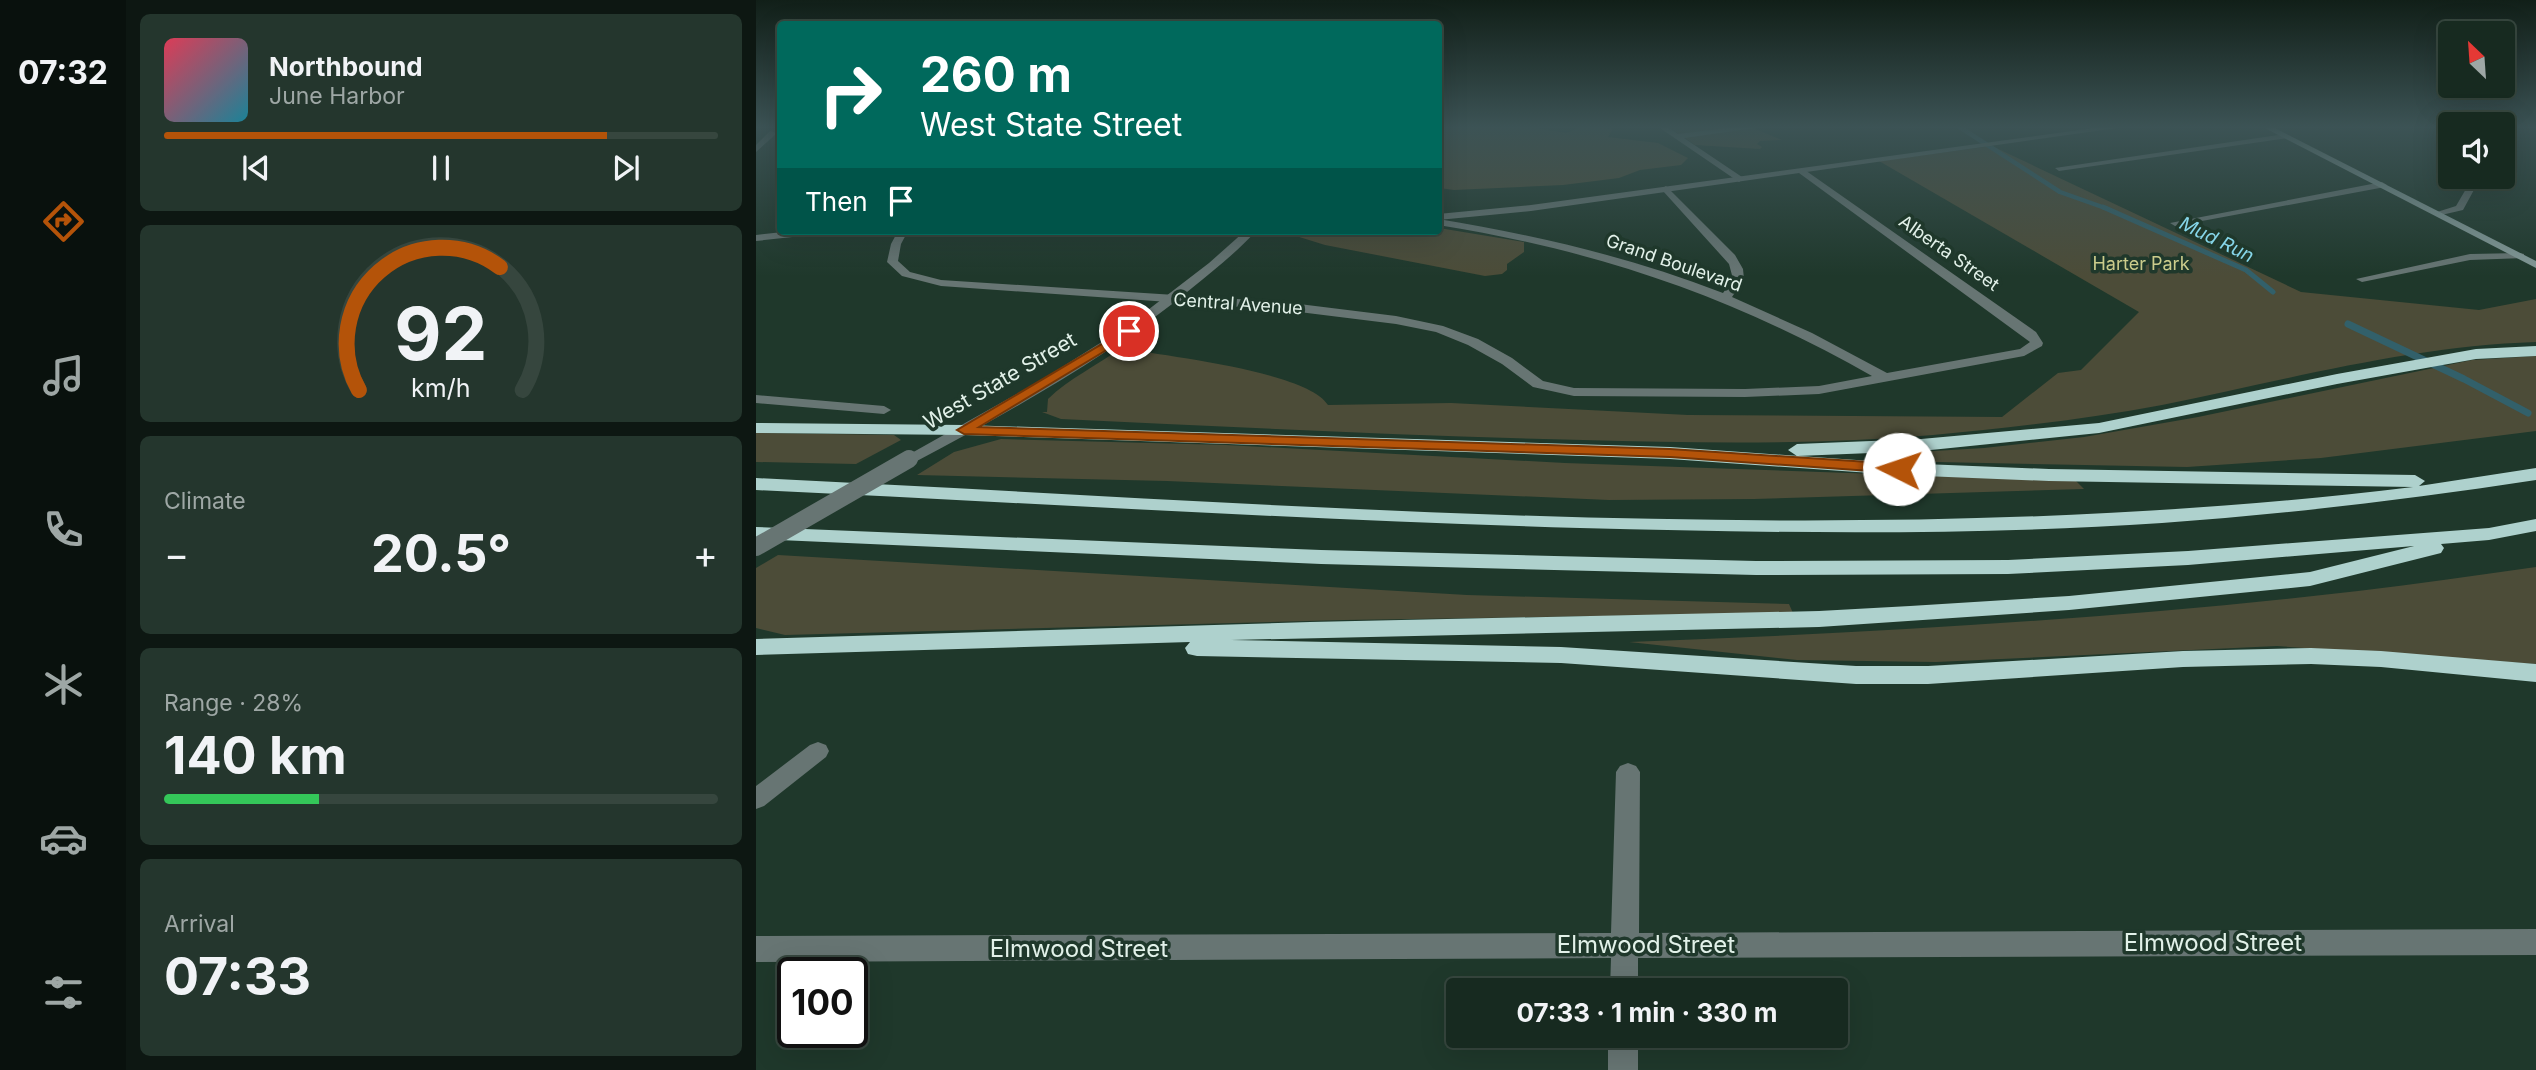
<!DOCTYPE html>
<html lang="en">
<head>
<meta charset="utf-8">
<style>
	body { margin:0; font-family:Inter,sans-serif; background:#24362d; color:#f1f3f6; height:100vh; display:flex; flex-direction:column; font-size:26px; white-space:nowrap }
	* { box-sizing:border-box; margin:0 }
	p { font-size:23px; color:#9ea7a5 }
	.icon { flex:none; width:38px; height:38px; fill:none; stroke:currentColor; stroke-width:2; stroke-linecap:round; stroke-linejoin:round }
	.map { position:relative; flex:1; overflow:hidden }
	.side { display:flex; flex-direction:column; gap:14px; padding:14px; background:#0d1712; width:630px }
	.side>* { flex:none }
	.hud { position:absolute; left:21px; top:21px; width:665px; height:214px; border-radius:7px; box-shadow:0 7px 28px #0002,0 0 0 2px #36463e; background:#00695c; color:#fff; overflow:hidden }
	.needle { width:46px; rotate:335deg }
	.tools { position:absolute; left:1682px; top:21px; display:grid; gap:14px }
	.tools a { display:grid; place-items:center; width:77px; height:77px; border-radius:7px; background:#172a20; box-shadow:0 7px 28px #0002,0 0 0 2px #36463e; font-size:35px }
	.speed { position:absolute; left:21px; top:957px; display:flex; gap:14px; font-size:35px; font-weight:700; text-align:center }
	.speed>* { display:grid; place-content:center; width:91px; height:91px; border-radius:50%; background:#172a20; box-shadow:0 7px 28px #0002,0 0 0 2px #36463e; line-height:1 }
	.speed .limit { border:4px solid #111; border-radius:10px; background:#fff; color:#111 }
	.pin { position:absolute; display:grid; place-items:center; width:60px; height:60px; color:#fff; margin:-30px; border:4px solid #fff; border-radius:50%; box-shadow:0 2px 7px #0007 }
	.me { position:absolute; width:77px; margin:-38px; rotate:274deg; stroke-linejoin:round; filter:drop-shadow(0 0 5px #0008) }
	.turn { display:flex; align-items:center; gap:24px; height:147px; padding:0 28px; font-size:32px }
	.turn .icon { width:91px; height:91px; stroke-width:2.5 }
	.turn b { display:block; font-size:49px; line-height:60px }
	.then { display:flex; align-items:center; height:66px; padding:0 28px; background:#0003; gap:14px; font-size:26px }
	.big { font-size:52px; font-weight:700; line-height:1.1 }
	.side .widget { flex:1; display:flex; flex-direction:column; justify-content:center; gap:10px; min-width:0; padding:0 24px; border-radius:10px; background:#24362d }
	.side .dial { align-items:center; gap:0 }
	.dial svg { height:182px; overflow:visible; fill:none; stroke:#36463e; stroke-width:7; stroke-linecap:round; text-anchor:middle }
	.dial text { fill:#f1f3f6; stroke:none }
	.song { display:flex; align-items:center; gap:21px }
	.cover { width:84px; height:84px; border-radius:10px; background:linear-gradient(135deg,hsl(350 70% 55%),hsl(190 70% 35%)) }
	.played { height:7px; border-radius:4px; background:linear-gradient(90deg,#b45309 80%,#36463e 80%) }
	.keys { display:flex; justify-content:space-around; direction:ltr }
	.heat { display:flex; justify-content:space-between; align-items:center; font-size:38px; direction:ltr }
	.charge { height:10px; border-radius:5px; background:linear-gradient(90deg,#34c759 28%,#36463e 0) }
	.trip { position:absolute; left:690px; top:978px; width:402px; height:70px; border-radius:7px; background:#172a20; box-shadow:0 7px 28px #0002,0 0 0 2px #36463e; font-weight:700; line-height:70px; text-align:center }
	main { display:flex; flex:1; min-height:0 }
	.menu { display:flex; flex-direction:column; width:126px; justify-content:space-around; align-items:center; background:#09110d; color:#9ea7a5 }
	.menu .icon { width:49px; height:49px }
	.menu .current { color:#b45309 }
	.menu b { font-size:32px; color:#f1f3f6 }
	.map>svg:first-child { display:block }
	.green { fill:#4c4c38 }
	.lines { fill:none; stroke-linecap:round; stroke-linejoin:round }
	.stream-far2 { stroke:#32606a; stroke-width:4.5 }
	.stream-far1 { stroke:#32606a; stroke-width:5 }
	.stream { stroke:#32606a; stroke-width:7 }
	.minor { fill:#677573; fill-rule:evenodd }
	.tertiary { fill:#677573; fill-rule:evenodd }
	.secondary { fill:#849a98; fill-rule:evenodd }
	.motorway { fill:#aed1cd; fill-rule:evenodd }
	.tertiary-bridge { stroke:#677573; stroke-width:18 }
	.route { fill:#b45309; stroke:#753606; stroke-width:2 }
	.labels { text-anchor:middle; stroke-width:7; stroke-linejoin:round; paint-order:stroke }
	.far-street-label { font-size:18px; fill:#e2f1e9; stroke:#1f382b }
	.far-park-label { font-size:18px; fill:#cbcc8c; stroke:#1f382b }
	.far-water-label { font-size:19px; font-style:italic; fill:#86d6e9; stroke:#1f382b }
	.street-label { font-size:21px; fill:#e2f1e9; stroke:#1f382b }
	.near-street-label { font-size:24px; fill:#e2f1e9; stroke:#1f382b }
</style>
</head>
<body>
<main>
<nav class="menu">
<b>07:32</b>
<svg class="icon current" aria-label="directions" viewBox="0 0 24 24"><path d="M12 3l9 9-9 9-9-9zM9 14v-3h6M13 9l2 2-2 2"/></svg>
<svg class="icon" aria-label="music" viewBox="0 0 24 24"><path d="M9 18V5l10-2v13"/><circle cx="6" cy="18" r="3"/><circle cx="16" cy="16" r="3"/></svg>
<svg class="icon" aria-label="phone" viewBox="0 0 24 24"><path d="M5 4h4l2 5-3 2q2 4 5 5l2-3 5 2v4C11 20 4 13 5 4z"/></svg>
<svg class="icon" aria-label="climate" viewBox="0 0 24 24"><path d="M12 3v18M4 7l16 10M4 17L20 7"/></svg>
<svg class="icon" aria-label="car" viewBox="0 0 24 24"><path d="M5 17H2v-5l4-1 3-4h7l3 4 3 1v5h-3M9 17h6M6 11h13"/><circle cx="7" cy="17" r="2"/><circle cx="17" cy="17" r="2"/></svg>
<svg class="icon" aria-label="filters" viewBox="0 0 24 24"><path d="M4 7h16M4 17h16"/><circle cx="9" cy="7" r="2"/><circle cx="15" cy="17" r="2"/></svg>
</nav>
<section class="side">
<div class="widget">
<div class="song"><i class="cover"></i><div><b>Northbound</b><p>June Harbor</p></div></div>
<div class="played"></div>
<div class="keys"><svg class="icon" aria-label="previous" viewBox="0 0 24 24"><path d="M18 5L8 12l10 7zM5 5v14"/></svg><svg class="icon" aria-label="pause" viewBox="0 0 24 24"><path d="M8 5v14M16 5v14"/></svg><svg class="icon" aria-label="next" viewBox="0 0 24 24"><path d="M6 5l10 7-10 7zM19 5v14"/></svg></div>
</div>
<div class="widget dial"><svg viewBox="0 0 100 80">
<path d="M14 69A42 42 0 1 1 86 69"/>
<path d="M14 69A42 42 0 0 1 76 15" stroke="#b45309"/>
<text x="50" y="56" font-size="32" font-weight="700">92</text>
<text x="50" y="72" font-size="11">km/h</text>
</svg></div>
<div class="widget"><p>Climate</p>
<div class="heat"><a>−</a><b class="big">20.5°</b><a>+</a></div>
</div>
<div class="widget"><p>Range · 28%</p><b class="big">140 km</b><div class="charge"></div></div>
<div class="widget"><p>Arrival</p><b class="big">07:33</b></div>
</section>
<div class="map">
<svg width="1780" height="1070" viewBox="0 0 1780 1070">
	<rect width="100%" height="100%" fill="#1f382b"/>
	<path class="green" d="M683,126H767L811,133L825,126L857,129L852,137L902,143L932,158L925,165L884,170L863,178L807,185L698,190L683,188Z
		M911,126H992L1026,140L1004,141L1001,144L1006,147L1004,149L939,145Z
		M1236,146L1545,292L1723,310L1780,299V342C1653,346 1530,380 1406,405C1331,419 1253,428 1177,435C1060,445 943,443 827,440C653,436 479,427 305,419L286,412H291L292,399C312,379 342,365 365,348C407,356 551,371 572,405L695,403L932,415L1246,417L1302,373L1325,370L1383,312L1123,161Z
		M683,228L768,242V252L751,264V270L746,274L729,276L569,245L524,231H682Z
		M1780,356V431L1565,458L1431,467L1131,461L1128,454L1228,448L1328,437L1442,417L1716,360Z
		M0,433L138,435L145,440L100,464L0,462Z
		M245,439L470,445L809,463L1320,481L1328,489L998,499L853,500L411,481L161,475L198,452Z
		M22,555L711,595L1033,604L1037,613L589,620L29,635L0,628V568Z
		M1780,567V664L1521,646L1180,662L1041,660L873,642C1116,633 1360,619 1602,591C1661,584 1721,575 1780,567Z"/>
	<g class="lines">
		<path class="stream-far2" d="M1202,126L1304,192L1352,209"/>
		<path class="stream-far1" d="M1347,207L1490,270L1517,292"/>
		<path class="stream" d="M1592,324L1708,379L1772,413"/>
		<path class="minor" d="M901,126H910L922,134L988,126H1013L928,138L986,177L987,179L983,182Z
			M14,131L21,133L0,152V145Z
			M1529,134L1532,138L1303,171L1299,168Z
			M1046,168L1280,332L1287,343L1286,346L1268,356L1063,394L989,397L818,396L777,387L746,364L712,345L680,332L640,324L527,310L185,286L146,276L131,262L135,244L142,231H152L145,244L142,261L154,272L185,280L527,302L640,316L687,326L722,339L756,358L787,381L818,388L989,389L1063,386L1116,376C975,296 843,251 682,225V219C780,235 874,257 967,293L977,279L973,264L907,191L905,189L910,186L979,255L987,269L988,279L976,297L1056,333L1131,373L1264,349L1274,342L1043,173Z
			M1717,177H1725L1707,210L1681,216V212L1700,206Z
			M1626,182L1631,185L1629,187L1419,226L1414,223Z
			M36,231H69L64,234L0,241V235Z
			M1764,253L1768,254V258L1714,260L1606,282L1600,279L1714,254Z
			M0,395L128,406L135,410L128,414L0,403Z
			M62,742L70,745L73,751L70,757L8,806L0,809V786L54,745Z
			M872,763L880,766L884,772L883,933L1780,929V955L882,958V990H854L855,958L0,962V936L855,933L860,772L864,766Z
			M852,1036H882V1070H852Z"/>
		<path class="tertiary" d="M1352,126H1375L775,211L682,220V214L775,205Z
			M489,231H500C481,252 458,270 436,288C351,358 255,411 159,462H147L145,459L284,381L371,326L453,263Z"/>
		<path class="secondary" d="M1505,126H1515L1780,261V268Z"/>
		<path class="motorway" d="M1780,346V356L1720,359L1581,384L1343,433L1165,451L1041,456L1032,450L1041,444L1165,439L1343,423L1581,374L1720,349Z
			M0,423L208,425L914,447L1143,463L1293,469L1659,475L1669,481L1663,486L1780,468V480C1656,499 1532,514 1406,523C1213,536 1018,533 824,528C549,520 275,503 0,490V478C550,504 1109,554 1657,487L1293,481L1143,475L914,459L208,435L0,433Z
			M1780,519V531L1733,540L1685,544L1688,548L1685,553L1554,586L1313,610L1063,627L475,640L805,647L1100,666H1172L1427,651L1555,648L1625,651L1780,664V682L1625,667L1555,664L1427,667L1172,684H1100L805,663L441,656L432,654L429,648L434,642L0,655V639L554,622L1063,611L1154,606L1313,596L1554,572L1658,546L1432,565L1252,574L1000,575L565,564L0,539V527L565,550L1000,561L1252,560L1432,551L1733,528Z"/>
		<path class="tertiary-bridge" d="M0,547L153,459"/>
	</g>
	<linearGradient id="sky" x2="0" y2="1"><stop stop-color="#111f18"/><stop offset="0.46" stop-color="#3c5355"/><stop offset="1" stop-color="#3c5355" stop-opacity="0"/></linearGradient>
	<rect width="1780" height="276" fill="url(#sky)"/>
	<path class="route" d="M373,328L379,331L377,334L223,427L914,449L1143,464L1150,469L1143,473L914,457L208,434L201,430Z"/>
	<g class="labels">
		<g class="far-street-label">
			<text transform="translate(1193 253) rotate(35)" y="6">Alberta Street</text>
			<text transform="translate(918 263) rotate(19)" y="6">Grand Boulevard</text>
			<text transform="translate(482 304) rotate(4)" y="6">Central Avenue</text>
		</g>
		<g class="far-park-label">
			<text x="1385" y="270">Harter Park</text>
		</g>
		<g class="far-water-label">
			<text transform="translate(1461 239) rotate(26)" y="7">Mud Run</text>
		</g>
		<g class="street-label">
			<text transform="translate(244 381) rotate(-30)" y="7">West State Street</text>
		</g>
		<g class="near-street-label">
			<text x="1457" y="951">Elmwood Street</text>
			<text x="890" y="953">Elmwood Street</text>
			<text x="323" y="957">Elmwood Street</text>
		</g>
	</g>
</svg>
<div class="tools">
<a><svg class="needle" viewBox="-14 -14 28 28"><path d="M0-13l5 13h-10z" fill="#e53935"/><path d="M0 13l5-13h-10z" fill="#9ea7a5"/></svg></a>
<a><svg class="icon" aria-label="sound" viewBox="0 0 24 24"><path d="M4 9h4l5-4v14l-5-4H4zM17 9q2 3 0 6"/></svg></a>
</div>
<div class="speed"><div class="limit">100</div></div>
<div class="pin" style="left:373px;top:331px;background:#d93025"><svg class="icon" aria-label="arrive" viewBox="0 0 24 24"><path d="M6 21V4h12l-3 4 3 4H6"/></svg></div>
<svg class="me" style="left:1143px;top:469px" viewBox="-20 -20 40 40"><circle r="19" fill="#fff"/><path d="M0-13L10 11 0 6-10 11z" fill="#b45309"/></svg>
<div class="trip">07:33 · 1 min · 330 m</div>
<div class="hud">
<div class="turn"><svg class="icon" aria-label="right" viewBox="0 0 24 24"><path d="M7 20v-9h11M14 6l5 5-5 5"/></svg><div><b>260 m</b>West State Street</div></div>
<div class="then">Then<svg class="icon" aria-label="arrive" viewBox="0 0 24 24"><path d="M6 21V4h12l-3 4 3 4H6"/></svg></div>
</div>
</div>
</main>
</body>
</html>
